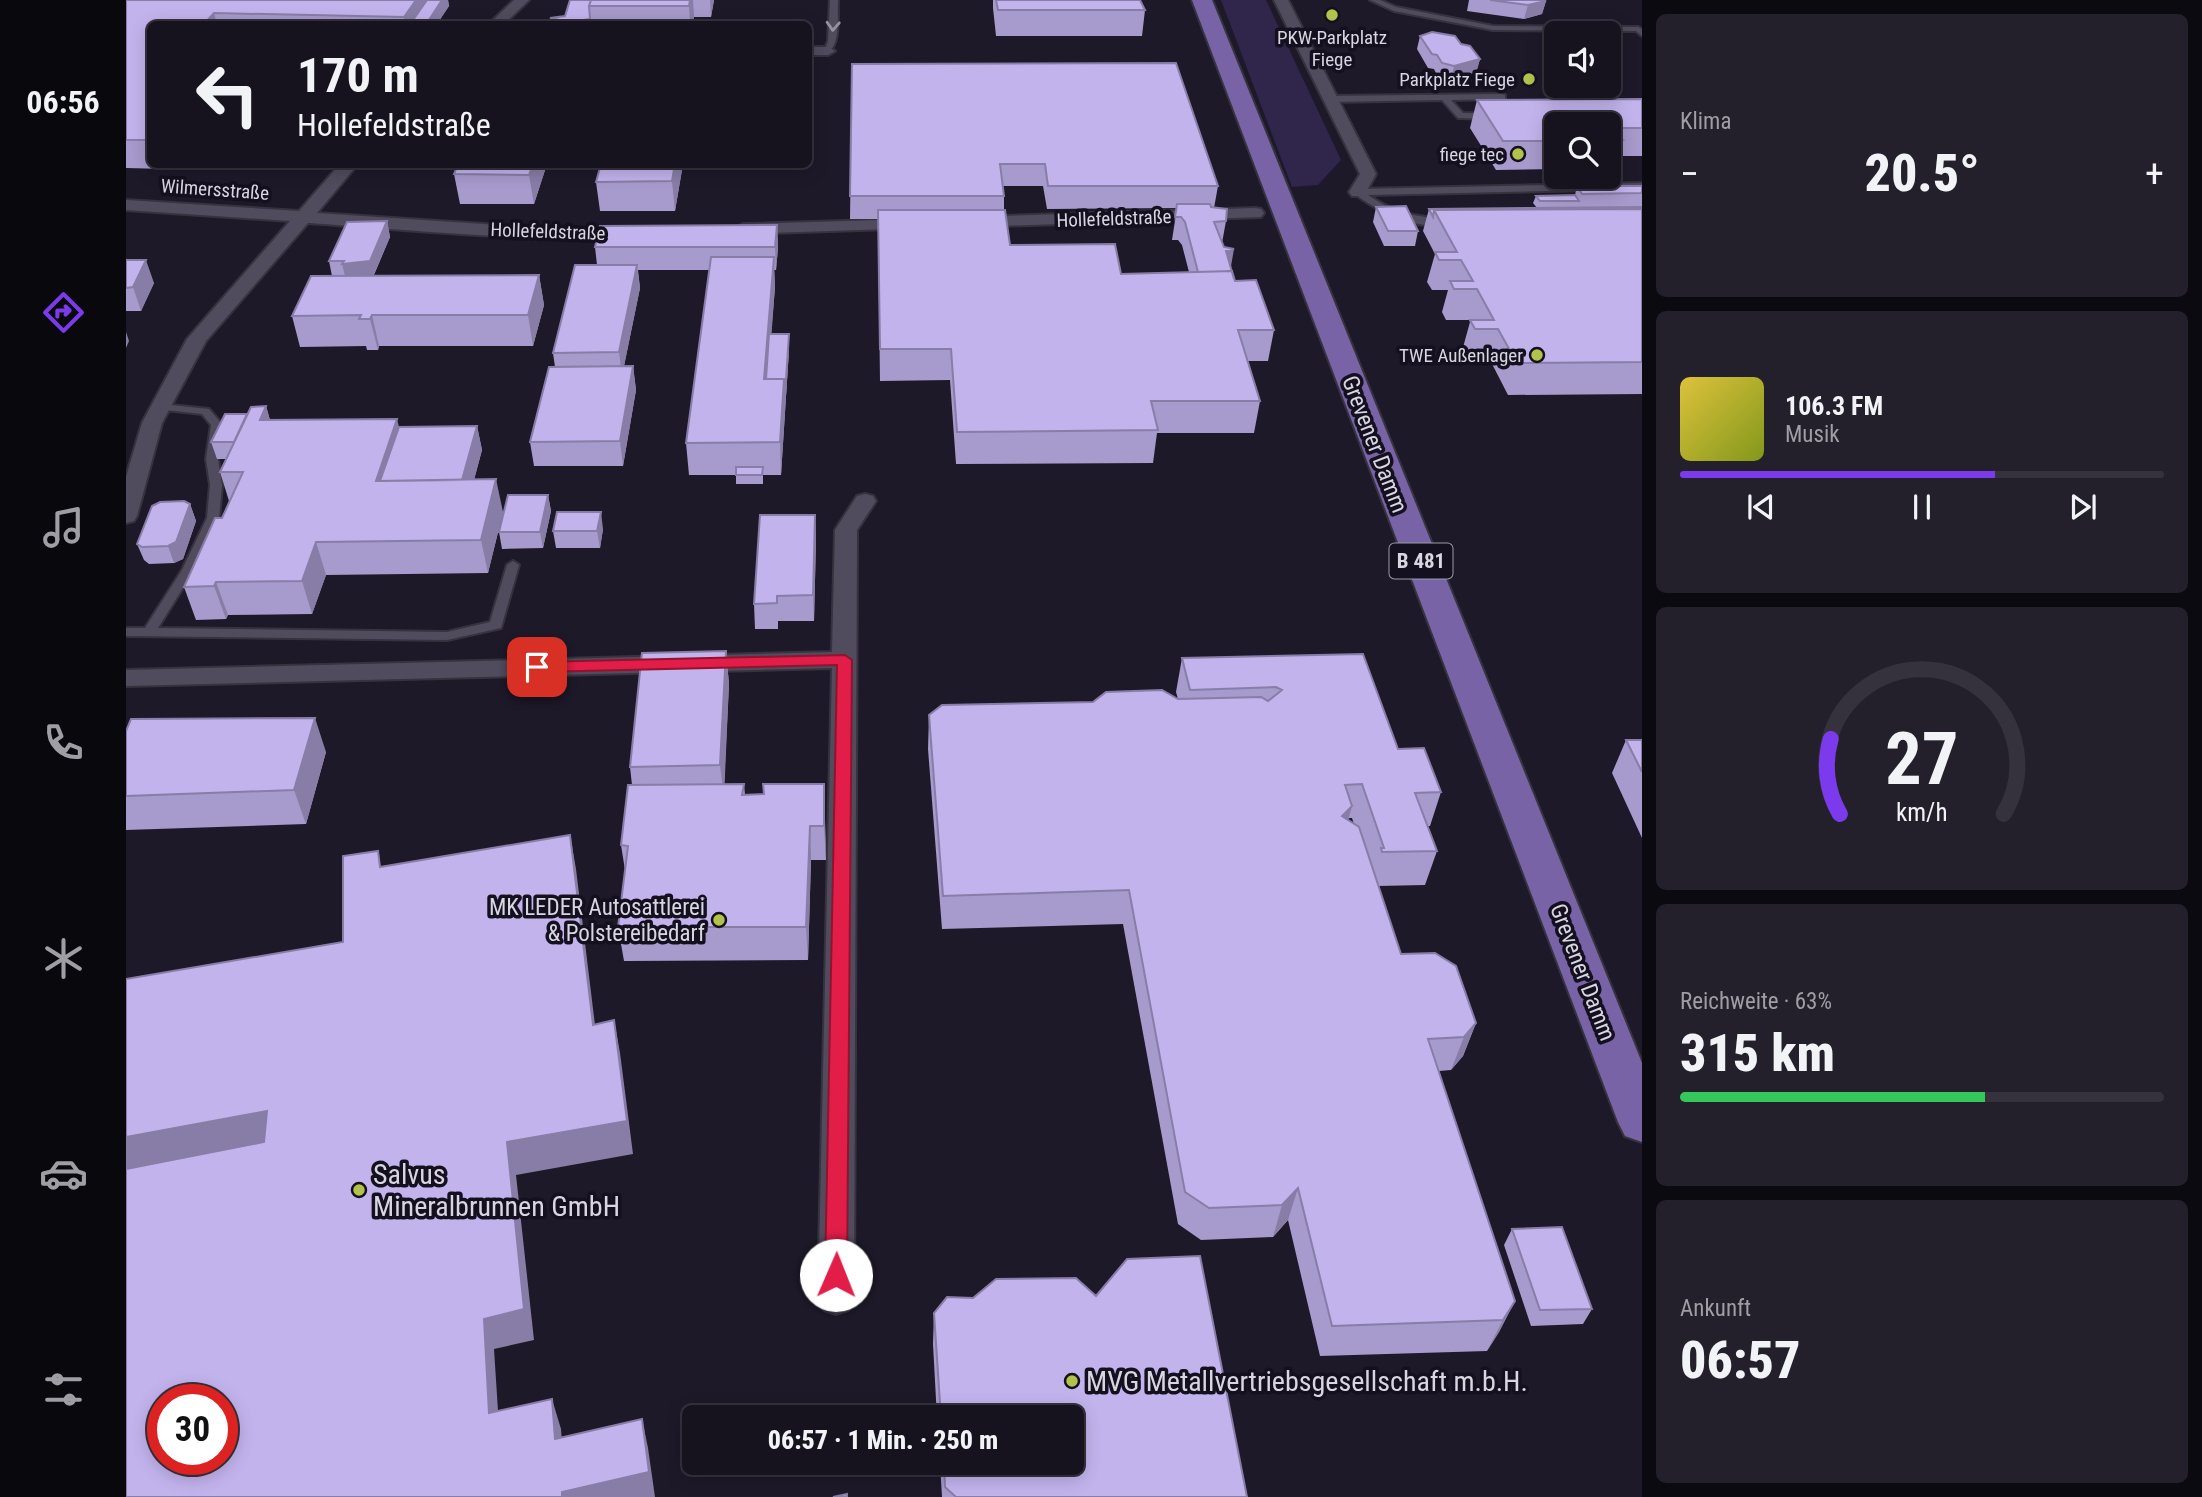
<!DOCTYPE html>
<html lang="de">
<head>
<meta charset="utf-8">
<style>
	body { margin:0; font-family:"Roboto Condensed",sans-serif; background:#23202c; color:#f1f3f6; height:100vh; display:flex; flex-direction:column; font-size:26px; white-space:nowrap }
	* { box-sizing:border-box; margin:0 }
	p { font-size:23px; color:#9e9ea4 }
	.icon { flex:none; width:38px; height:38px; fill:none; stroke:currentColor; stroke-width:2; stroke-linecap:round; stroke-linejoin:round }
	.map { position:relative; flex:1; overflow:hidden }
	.details { display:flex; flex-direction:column; gap:14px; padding:14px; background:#0c0a11; width:560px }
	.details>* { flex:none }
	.banner { position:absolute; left:21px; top:21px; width:665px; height:147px; border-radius:10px; box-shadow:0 4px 18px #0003,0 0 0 2px #35323d; background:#16131f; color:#f1f3f6; overflow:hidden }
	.buttons { position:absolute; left:1418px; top:21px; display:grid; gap:14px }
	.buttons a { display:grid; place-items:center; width:77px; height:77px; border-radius:10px; background:#16131f; box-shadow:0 4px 18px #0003,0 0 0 2px #35323d; font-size:35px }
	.speed { position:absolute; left:21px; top:1384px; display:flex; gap:14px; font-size:35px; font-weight:700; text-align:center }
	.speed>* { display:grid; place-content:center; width:91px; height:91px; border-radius:50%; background:#16131f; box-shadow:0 4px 18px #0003,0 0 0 2px #35323d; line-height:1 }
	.speed .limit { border:10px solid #d22; background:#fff; color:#111 }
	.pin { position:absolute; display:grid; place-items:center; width:60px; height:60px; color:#fff; margin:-30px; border-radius:14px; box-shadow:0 4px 10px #0006 }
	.me { position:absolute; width:77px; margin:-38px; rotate:1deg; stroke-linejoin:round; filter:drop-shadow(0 0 5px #0008) }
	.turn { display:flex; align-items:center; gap:24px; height:147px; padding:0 35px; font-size:32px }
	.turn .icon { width:91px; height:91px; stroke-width:2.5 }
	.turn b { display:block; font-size:49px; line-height:60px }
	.big { font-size:52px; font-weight:800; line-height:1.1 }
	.details .card { flex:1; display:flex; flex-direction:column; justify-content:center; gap:10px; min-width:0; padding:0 24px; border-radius:10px; background:#23202c }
	.details .dial { align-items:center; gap:0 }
	.dial svg { height:182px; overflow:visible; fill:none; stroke:#35323d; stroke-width:7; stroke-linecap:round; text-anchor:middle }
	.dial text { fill:#f1f3f6; stroke:none }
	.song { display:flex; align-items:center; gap:21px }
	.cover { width:84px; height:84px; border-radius:10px; background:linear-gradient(135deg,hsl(50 70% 55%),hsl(70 70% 35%)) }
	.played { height:7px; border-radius:4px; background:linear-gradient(90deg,#7c3aed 65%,#35323d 65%) }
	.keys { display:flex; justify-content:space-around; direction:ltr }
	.heat { display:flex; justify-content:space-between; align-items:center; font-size:38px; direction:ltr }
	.charge { height:10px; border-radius:5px; background:linear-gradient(90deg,#34c759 63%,#35323d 0) }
	.trip { position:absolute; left:556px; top:1405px; width:402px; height:70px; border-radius:10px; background:#16131f; box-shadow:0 4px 18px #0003,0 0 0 2px #35323d; font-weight:800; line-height:70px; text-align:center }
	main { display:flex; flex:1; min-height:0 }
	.menu { display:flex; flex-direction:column; width:126px; justify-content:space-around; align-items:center; background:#09080c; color:#9e9ea4 }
	.menu .icon { width:49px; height:49px }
	.menu .active { color:#7c3aed }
	.menu b { font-size:32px; color:#f1f3f6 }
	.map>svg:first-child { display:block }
	.green { fill:#30254a }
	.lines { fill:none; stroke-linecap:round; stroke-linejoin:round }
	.lane-casing { stroke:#36333f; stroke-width:4 }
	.street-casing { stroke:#36333f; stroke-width:4 }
	.primary-casing { stroke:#36333f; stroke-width:4 }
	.lane { fill:#504c5e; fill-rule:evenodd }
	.street { fill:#504c5e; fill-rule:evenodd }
	.primary { fill:#7763a5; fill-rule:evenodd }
	.wall { fill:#a79acc; fill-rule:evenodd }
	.shaded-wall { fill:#887da6 }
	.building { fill:#c2b3ed; stroke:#887da6; stroke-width:2; fill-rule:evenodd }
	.oneway { stroke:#9491a0 }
	.route { fill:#e11d48; stroke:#92132f; stroke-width:2 }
	.poi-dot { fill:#b3c24b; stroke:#14101f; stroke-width:2.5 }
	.labels { text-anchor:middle; stroke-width:7; stroke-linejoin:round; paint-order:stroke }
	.far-poi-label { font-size:19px; fill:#d8d6e1; stroke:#14101f; text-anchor:end }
	.far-street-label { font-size:19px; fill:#d8d6e1; stroke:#14101f }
	.shield { fill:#14101f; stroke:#9d9ba7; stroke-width:2 }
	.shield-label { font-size:21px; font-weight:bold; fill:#d8d6e1 }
	.street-label { font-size:23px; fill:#d8d6e1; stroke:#14101f }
	.poi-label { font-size:23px; fill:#d8d6e1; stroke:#14101f; text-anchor:end }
	.near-poi-label { font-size:28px; fill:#d8d6e1; stroke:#14101f; text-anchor:start }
</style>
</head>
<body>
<main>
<nav class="menu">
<b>06:56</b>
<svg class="icon active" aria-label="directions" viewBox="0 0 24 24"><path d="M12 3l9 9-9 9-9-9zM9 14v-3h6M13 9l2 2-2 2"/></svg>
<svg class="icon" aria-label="music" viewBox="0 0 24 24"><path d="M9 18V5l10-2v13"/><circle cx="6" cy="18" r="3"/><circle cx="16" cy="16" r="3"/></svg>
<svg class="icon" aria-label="phone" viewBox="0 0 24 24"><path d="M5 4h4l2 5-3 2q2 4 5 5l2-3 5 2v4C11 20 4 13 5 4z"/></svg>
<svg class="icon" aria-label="climate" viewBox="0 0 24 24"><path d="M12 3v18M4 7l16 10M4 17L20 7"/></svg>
<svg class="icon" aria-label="car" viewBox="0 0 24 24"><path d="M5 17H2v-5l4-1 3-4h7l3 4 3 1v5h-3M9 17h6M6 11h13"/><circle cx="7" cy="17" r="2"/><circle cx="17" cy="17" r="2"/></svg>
<svg class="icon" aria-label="filters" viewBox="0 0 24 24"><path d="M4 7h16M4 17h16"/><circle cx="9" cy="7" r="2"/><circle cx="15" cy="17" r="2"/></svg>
</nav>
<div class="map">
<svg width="1516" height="1497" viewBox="0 0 1516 1497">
	<rect width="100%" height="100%" fill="#1d1929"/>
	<path class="green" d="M1095,0H1140L1215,160L1192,185L1166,187Z"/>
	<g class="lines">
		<g class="lane-casing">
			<path id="lane" d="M704,0H712C711,16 715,43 702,53L698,51L702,41Z
				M1244,0H1254L1270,7L1367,26L1512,27L1516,29V36L1510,31L1367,30L1268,11Z
				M1376,94L1379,95V99L1325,100L1337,113L1368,114L1369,116L1365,119L1332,118L1316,100L1204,102L1200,99L1204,96Z
				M1516,183V189L1242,195C1271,215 1287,215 1320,220L1322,222C1300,235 1244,208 1227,192L1232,189Z
				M35,404L83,409L95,423L97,425L92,459L96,485L93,518L68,570L32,628L321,632L364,622L381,565L387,561L393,565L375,628L321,640L0,636V628H19L56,570L81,518L84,485L80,459L85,425L76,414L31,409V405Z"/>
		</g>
		<g class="street-casing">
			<path id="street" d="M388,0H403L378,24H363Z
				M1148,0H1162L1250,174L1238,196H1226L1223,192L1234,174Z
				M682,47H702L709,51L702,55H682Z
				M214,164H232L191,213L446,230L508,228L517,233C502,251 224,225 182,223L80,341L36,423L11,516L8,521L0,523V477L16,423L61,339L164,221L0,210V200L173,211Z
				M1129,208L1135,209L1138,213L1135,217L844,227L835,222L844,217Z
				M788,219L794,220L797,224L794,228L617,234L608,229L617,224Z
				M739,494L747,496L750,501L731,530L728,1298L722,1310L710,1314L698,1310L692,1298L706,668L0,686V670L706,652L709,530L731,496Z"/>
		</g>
		<g class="primary-casing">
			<path id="primary" d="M1066,0H1086L1516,1063V1142L1499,1136L1492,1122Z"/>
		</g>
		<use href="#lane" class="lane"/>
		<use href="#street" class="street"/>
		<use href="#primary" class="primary"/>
	</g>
	<path class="wall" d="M0,0H322L323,6L311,24H24V164H43L39,169L0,168Z
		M444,0H588L585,17H568L566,24H425L424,18L439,16Z
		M867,0H1014L1019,10L1016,36H870L867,8Z
		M1343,0H1417L1420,1L1416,14L1398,19L1341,11Z
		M1294,36L1335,44L1354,59L1350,73L1325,80L1312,77L1308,69L1302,68L1291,49Z
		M726,64L1092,186L1088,208L1100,221L1096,243L1109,281L1148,330L1142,361H1122L1134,401L1128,433H1031L1027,463L830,464L824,380L754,381L752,219H724ZM877,186H917L921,209L1051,208L1046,240H1052L1056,245L1063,272L995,274L884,245L878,210V196Z
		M1516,99V156H1492L1488,169H1482V124H1430V169L1370,170L1344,128L1351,100Z
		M421,164L408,204H334L328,174Z
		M475,164H557L549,211H474L470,182Z
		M1451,186H1516V394L1382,395L1364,360H1340L1336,351L1344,322L1343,320H1320L1316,312L1322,290H1306L1301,282L1309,254L1297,231L1303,209L1411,208L1407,203L1410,196L1449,195Z
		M1250,207L1292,231L1289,246H1258L1247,222Z
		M261,221L264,237L248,275H413L418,305L407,346H253L252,350H241L240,346L174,347L166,316L206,276L203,261Z
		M651,225L652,248L650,270H648L649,287L645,334L663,350L655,475H637V484H610V475H563L560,443L584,270H512L514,288L498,366H507L510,390L497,466H408L404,442L429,367L427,353L471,265L469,247Z
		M0,260L28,283L15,311H0Z
		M140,406L144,420L273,427L351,426L356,450L348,480L377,512L362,573L200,575L186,614L102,615L100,619L70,620L58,587L96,518L103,501L94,472L100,459H91L85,442L121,414Z
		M422,495L425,511L417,548L376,549L373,532Z
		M64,504L70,521L57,559L48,563L23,564L18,560L11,544Z
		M689,515L690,540L688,621H652V629H629L628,604Z
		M477,529L474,548H430L427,531Z
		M600,651L603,684L598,785L618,784L619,795L638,794L698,784L700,860H685L682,960L498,961L492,927L499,870L495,845L506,785L504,767Z
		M1237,654L1272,749L1315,792L1304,826H1301L1311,851L1299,885L1252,886L1275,954L1350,1023L1337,1056L1325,1070L1313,1071L1389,1301L1373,1332L1361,1351L1194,1356L1162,1220L1147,1237L1075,1240L1052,1224L997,924L816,929L802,749L803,715L1052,699L1050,692L1056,658ZM1223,818H1226L1228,824L1222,820Z
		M0,731L200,752L180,824L0,830Z
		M1500,740H1516V838L1486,773Z
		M1386,1229L1466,1309L1457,1324L1405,1326L1378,1245Z
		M808,1313L1121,1497H816L814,1463H947V1418H811L807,1344Z"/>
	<path class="shaded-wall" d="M290,0H313L285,23L286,24H279L278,17Z
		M316,0H322L323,6L311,24H301V23Z
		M564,0H567L568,17L566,24H564L563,6Z
		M584,0H588L585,17Z
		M1420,1L1416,14L1398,19L1402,5Z
		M88,13L91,24H78Z
		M465,19V24H444V22Z
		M1354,59L1350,73L1325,80L1328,66Z
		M407,164H421L408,204L403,175Z
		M549,164H557L549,211L546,181Z
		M261,221L264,237L247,276L220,280L216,264Z
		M651,225L652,248L650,270L649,247Z
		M1108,249L1104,272L1100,251Z
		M648,257L649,287L641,395L638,379Z
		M20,260L28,283L15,311L7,287Z
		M511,265L514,288L496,376L493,352Z
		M413,275L418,305L407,346L402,315Z
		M246,315L253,346L252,350L244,319Z
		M0,332L3,341L0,348Z
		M663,334V350L655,475L654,442L658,379Z
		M507,366L510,390L497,466L494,441Z
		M140,406L149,438L121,442Z
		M271,419L279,451L266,488L250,481Z
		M351,426L356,450L339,513L334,488Z
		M370,479L377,512L362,573L355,540Z
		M422,495L425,511L417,548L414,532Z
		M64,504L70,521L57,559L48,563L42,546Z
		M475,512L477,529L474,548L471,531Z
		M689,515L690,540L688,621L687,595Z
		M190,542L200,575L186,614L176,581Z
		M90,582L102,615L100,619L88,586Z
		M600,651L603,684L598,798L594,765Z
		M189,718L200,752L180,824L168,790Z
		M698,784L699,818L700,860L698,826Z
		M1226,806L1217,839L1216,816Z
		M684,826L685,860L682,960L680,927Z
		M444,835L450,869L473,1058L467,1025Z
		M488,1020L494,1053L507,1154L390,1175L408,1340L368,1349L374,1442L363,1413L358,1319L381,1142Z
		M1350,1023L1337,1056L1325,1070L1338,1037Z
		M141,1111L156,1144L0,1172V1137Z
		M1172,1188L1162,1220L1147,1237L1156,1205Z
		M1389,1301L1373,1332L1361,1351L1377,1320Z
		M426,1399L435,1429L438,1468L429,1439Z
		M516,1419L522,1448L529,1497H436V1492Z"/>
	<path class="building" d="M0,0H290L278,17L88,13L78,24H95H24V140H0Z
		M301,0H316L301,23H285Z
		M444,0H465L463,6L464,19L444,22L424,18L439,16Z
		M465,0H564L563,6H463Z
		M870,0H1014L1019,10H872Z
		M1364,0H1416L1420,1L1402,5Z
		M1306,32L1329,36L1335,44L1344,46L1354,59L1328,66L1316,63L1311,55L1306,54L1294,36Z
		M1050,63L1092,186H922L919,164H874L878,196H724L726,64Z
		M1516,99V128H1487L1497,140H1482V124H1430V141H1377L1351,100Z
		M332,164H407L403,175L328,174Z
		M475,164H549L546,181L470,182Z
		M1451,186H1516V193L1456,194Z
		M1449,195L1453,201H1414L1410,196Z
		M1051,204H1084L1085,207L1101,209L1100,221L1088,222L1098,247L1108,249L1100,251L1108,279L1106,271L1072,272L1059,222L1055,217H1049Z
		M1280,206L1292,231H1262L1250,207Z
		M1516,207V209L1308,210L1307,217L1303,209Z
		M1516,209V362L1391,363L1372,329H1349L1344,320H1368L1351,289H1328L1324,281H1347L1335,260H1313L1309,252H1331L1308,210Z
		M752,210H879L884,245L989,244L995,274L1106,271L1109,281L1130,280L1148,330H1112L1134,401H1025L1032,430L831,432L825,349H754Z
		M261,221L244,261L216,264L218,261H203L221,222Z
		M651,225L649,247H469L474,226Z
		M585,257H648L638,379H658L654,442L560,443Z
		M0,260H20L7,287L0,288Z
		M449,265H511L493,352L427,353Z
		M413,275L402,315H246L244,319H233L235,315L166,316L185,276Z
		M643,334H663L659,395L658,379H640Z
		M507,366L494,441L404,442L423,367Z
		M140,406L134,420L271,419L250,481L370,479L355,540L190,542L176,581L90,582L88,586L58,587L89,518H96L117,472H94L125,407Z
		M99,414H121L108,442H85Z
		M351,426L336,480L254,481L273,427Z
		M610,467H637L636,475H610Z
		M382,495H422L414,532H373Z
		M58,501L64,504L50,542L42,546L16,547L11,544L26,506L34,502Z
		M431,512H475L471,531H427Z
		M634,515H689L687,595L651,596V603L628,604Z
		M600,651L594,765L504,767L516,653Z
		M1237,654L1272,749L1298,748L1315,792L1289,793L1311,851L1256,852L1255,848H1258L1236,784L1219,785L1226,806L1216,816L1233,827L1275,954L1309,953L1330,966L1350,1023L1338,1037L1302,1039L1389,1301L1377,1320L1206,1326L1172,1188L1156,1205L1083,1208L1059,1192L1003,890L817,896L803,715L816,705L967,702L980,692L1036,690L1052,699L1135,697L1142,701L1156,690L1150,687L1064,690L1056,658Z
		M189,718L168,790L0,796V731L5,719Z
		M1500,740H1516V772Z
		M618,784L616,795L638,794L637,784H698V826H684L680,927H492L502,846L495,845L502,785Z
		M444,835L467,1025L488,1020L501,1121L381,1142L398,1309L358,1319L363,1413L426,1399L429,1439L516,1419L523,1472L436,1492V1497H0V1169L138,1142L141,1111L0,1137V979L217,942V856L252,851L254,867ZM37,1400H96V1460H37Z
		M1436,1227L1466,1309L1414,1310L1386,1229Z
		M1074,1256L1121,1497H830L819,1487L818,1463H947V1418H815L808,1313L821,1297L847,1298L870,1279L950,1278L970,1296L1001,1259Z
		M721,1494V1497H707Z"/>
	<defs><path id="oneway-chevron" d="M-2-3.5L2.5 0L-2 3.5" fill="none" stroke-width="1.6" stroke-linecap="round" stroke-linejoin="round" transform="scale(1.75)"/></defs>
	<use class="oneway" href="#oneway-chevron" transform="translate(707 26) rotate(93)"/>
	<path class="route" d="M719,655L726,660L721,1275L717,1281L710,1284L703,1281L699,1275L711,665L411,672L403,667L411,662Z"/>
	<g class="poi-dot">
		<circle cx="1206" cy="15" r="7"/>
		<circle cx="1403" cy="79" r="7"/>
		<circle cx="1392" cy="154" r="7"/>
		<circle cx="1411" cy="355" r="7"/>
		<circle cx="593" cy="920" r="7"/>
		<circle cx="233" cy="1190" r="7"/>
		<circle cx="946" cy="1381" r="7"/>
	</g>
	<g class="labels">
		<g class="far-poi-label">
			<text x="1206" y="44" text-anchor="middle">PKW-Parkplatz<tspan x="1206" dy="22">Fiege</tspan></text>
			<text x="1389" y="86">Parkplatz Fiege</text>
			<text x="1378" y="161">fiege tec</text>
			<text x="1397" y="362">TWE Außenlager</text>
		</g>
		<g class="far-street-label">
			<text transform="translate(89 189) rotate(4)" y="7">Wilmersstraße</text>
			<text transform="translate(988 218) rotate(-2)" y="7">Hollefeldstraße</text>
			<text transform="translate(422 231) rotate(2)" y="7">Hollefeldstraße</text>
		</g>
		<rect class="shield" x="1263.5" y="543.5" width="63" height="35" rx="5"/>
		<g class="shield-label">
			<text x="1295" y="568">B 481</text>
		</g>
		<g class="street-label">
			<text transform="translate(1249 444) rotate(69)" y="8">Grevener Damm</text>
			<text transform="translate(1457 972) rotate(69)" y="8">Grevener Damm</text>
		</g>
		<g class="poi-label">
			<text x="579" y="915">MK LEDER Autosattlerei<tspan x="579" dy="26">&amp; Polstereibedarf</tspan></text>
		</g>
		<g class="near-poi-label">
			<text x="247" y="1184">Salvus<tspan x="247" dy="32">Mineralbrunnen GmbH</tspan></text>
			<text x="960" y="1391">MVG Metallvertriebsgesellschaft m.b.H.</text>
		</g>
	</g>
</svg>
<div class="buttons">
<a><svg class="icon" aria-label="sound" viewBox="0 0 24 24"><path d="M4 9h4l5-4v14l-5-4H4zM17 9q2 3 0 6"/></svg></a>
<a><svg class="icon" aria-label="search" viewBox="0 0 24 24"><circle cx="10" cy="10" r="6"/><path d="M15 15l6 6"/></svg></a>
</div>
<div class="speed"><div class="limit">30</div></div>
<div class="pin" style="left:411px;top:667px;background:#d93025"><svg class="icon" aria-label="arrive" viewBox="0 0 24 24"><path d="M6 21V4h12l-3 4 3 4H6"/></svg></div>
<svg class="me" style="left:710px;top:1275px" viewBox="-20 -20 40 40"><circle r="19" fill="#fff"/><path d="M0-13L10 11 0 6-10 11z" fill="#e11d48"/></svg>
<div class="trip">06:57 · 1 Min. · 250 m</div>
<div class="banner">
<div class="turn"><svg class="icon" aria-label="left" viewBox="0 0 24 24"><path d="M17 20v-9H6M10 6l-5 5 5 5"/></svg><div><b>170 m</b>Hollefeldstraße</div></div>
</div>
</div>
<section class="details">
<div class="card"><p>Klima</p>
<div class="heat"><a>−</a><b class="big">20.5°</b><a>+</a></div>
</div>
<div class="card">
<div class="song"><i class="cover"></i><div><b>106.3 FM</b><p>Musik</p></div></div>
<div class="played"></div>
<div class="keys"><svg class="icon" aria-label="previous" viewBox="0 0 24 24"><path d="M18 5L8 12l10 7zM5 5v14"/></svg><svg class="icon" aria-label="pause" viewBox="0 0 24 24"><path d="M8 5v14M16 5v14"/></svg><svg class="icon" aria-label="next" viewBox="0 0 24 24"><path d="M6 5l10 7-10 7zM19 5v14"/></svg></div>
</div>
<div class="card dial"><svg viewBox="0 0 100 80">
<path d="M14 69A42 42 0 1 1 86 69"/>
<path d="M14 69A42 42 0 0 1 10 36" stroke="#7c3aed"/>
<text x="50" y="56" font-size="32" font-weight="700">27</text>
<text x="50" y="72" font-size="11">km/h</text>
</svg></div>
<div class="card"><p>Reichweite · 63%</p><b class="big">315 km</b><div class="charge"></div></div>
<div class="card"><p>Ankunft</p><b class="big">06:57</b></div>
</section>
</main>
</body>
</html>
